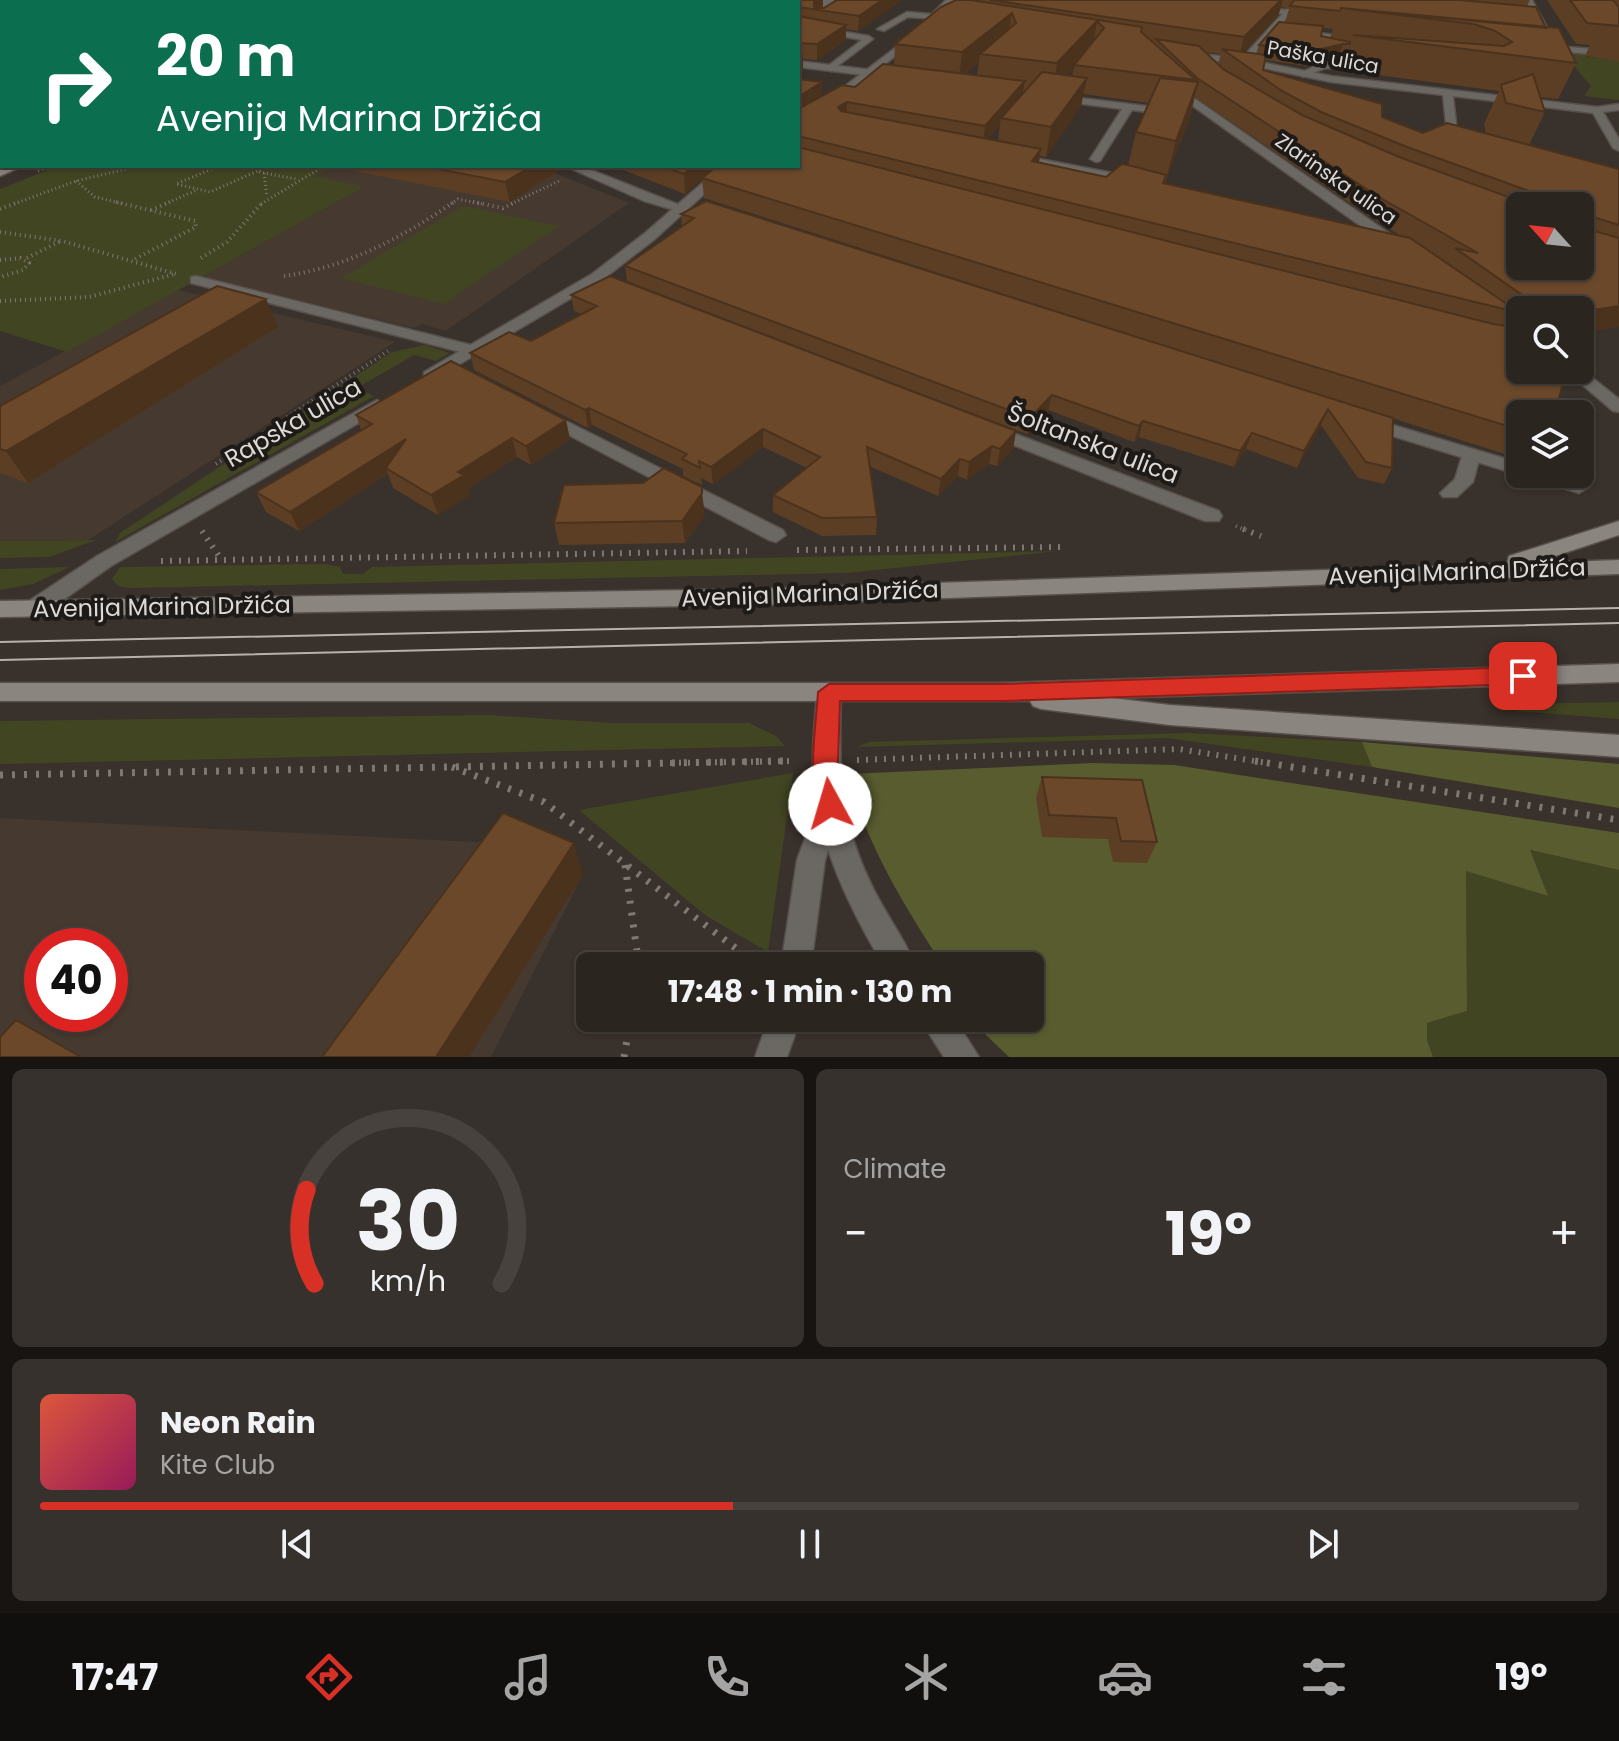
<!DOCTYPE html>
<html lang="en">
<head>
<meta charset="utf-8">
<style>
	body { margin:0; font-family:Poppins,sans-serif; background:#37312d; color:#f1f3f6; height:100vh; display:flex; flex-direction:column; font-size:30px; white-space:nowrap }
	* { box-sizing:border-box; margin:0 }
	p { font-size:26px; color:#a6a5a5 }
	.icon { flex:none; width:44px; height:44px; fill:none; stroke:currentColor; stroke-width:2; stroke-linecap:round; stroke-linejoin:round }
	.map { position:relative; height:1057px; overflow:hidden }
	.sheet { display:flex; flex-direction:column; gap:12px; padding:12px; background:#181412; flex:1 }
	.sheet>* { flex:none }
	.hud { position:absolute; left:0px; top:0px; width:800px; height:168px; box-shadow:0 2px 6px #0004,0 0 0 2px #47423e; background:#0b6e4f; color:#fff; overflow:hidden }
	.needle { width:52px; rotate:297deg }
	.fabs { position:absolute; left:1506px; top:192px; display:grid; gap:16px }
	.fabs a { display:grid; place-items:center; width:88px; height:88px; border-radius:12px; background:#2b2520; box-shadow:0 2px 6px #0004,0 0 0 2px #47423e; font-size:40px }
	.speed { position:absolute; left:24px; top:928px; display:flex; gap:16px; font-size:40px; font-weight:700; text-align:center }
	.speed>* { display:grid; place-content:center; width:104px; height:104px; border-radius:50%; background:#2b2520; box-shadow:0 2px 6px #0004,0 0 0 2px #47423e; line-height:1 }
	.speed .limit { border:12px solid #d22; background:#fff; color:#111 }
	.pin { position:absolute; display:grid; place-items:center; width:68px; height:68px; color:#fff; margin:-34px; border-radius:16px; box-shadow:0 4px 12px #0006 }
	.me { position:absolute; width:88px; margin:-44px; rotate:354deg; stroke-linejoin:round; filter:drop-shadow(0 0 6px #0008) }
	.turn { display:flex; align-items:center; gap:28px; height:168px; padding:0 24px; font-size:36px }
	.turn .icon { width:104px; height:104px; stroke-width:2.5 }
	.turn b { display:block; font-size:56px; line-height:68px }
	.big { font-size:60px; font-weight:700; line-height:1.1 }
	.sheet .widget { flex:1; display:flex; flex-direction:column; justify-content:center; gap:12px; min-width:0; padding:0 28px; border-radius:12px; background:#37312d }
	.sheet .dial { align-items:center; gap:0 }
	.dial svg { height:208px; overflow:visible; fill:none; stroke:#47423e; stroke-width:7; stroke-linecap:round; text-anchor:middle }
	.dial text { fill:#f1f3f6; stroke:none }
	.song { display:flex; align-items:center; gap:24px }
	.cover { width:96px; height:96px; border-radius:12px; background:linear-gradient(135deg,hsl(10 70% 55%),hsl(330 70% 35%)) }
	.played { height:8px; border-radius:4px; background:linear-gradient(90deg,#d93025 45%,#47423e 45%) }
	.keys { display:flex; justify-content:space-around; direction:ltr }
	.heat { display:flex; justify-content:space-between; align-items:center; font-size:44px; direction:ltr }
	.sheet .tiles { flex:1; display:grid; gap:12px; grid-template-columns:1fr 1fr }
	.widget:last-child { grid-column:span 2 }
	.trip { position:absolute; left:576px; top:952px; width:468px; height:80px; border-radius:12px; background:#2b2520; box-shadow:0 2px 6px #0004,0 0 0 2px #47423e; font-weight:700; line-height:80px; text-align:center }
	.tabs { display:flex; height:128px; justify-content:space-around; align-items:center; background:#110f0d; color:#a6a5a5 }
	.tabs .icon { width:56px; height:56px }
	.tabs .active { color:#d93025 }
	.tabs b { font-size:36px; color:#f1f3f6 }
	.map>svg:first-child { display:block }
	.built { fill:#46392f; fill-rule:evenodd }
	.green { fill:#424522 }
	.forest { fill:#595c2f }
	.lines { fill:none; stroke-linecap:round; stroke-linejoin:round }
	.service-casing { stroke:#574f4a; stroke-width:3 }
	.pedestrian-casing { stroke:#574f4a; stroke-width:3 }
	.minor-casing { stroke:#574f4a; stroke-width:3 }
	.tertiary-casing { stroke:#574f4a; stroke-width:3 }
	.secondary-casing { stroke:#574f4a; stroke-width:3 }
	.path-far4 { stroke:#7e7772; stroke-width:2; stroke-dasharray:1 3; stroke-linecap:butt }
	.path-far3 { stroke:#7e7772; stroke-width:3; stroke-dasharray:1 3; stroke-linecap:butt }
	.path-far2 { stroke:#7e7772; stroke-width:4; stroke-dasharray:1 4; stroke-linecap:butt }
	.path-far1 { stroke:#7e7772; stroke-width:6; stroke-dasharray:2 7; stroke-linecap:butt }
	.path { stroke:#7e7772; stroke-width:7; stroke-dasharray:3 9; stroke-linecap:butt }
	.service { fill:#6b6864; fill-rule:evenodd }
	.pedestrian { fill:#6b6864; fill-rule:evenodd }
	.minor { fill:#6b6864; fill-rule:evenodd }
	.tertiary { fill:#6b6864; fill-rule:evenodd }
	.secondary { fill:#8a857f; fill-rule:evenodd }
	.tram { stroke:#b7b1ad; stroke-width:2 }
	.wall { fill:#5c3e24; fill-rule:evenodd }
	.shaded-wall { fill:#4b321d }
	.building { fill:#6b482a; stroke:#4b321d; stroke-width:2; fill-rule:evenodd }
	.route { fill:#d93025; stroke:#8d1f18; stroke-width:2 }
	.labels { text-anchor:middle; stroke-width:8; stroke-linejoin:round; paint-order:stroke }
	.far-street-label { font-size:20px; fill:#ded9d5; stroke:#1d1a17 }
	.street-label { font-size:24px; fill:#ded9d5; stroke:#1d1a17 }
</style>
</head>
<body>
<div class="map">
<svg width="1619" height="1057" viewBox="0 0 1619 1057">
	<rect width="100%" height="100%" fill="#39312b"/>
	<path class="built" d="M334,166H537L629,203L446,331L422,324L414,328L202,277L362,188L313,176Z
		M178,290L395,342L88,540L0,541V386Z
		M0,818L515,844L583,874L491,1057H0ZM42,946H110V1014H42Z"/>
	<path class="green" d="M1572,52L1591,54H1585L1586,57L1619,59V100L1584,96L1591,86L1567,58Z
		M58,166H334L314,176L364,187L67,352L0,331V189Z
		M463,206L559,226L444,304L341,278Z
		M424,345L450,353L436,361L414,355L357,388L374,396L115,542L120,533L392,352Z
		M96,540L49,557L0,558V541Z
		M1058,551L847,573L130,588L118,586L112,579L120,567L325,564L340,567L343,574H363L372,567Z
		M70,567L33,584L0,590V569Z
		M1619,702V719L1515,711L1524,704Z
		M488,715L612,723H749L776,736L785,746L0,764V721Z
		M1189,733L1362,742L1372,767L1168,738L857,747L869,742Z
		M793,773L768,952L705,915L579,810Z
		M1529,850L1619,870V1057H1433L1427,1040V1023L1467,1011L1466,870L1547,896Z"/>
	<path class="forest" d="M1362,742L1619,764V808L1372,767Z
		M1093,763L1174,765L1619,833V870L1530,850L1548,896L1466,871L1467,1011L1427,1023V1040L1433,1057H1009L986,1035L975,1018H1030V966H943C904,904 866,846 849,774Z"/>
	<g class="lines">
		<g class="service-casing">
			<path id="service" d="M907,12L954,16L958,18L954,20L908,17L884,31L877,29Z
				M798,24L869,36L873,39L831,71L828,66L862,40L798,28Z
				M1555,46L1619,51V57L1558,51Z
				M1324,62L1370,63L1375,66L1370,69L1325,68L1303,77L1298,74Z
				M1013,154L1134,177L1140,181L1134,185L1009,159V155Z
				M196,276L479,347L481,350L473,355L191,283V277Z
				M1580,368L1619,399V412L1613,411L1565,370Z
				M1471,450L1480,456L1473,482L1457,497H1443L1440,493L1455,479L1462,456Z
				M830,792L839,796L843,804L825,860L811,966H781L797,860L821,796Z
				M769,1018H801L787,1057H755Z"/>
		</g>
		<g class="pedestrian-casing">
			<path id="pedestrian" d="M946,0H955L934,18H928Z"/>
		</g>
		<g class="minor-casing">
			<path id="minor" d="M795,0H836L825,7L798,4Z
				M1197,0L1286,10L1295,0H1303L1279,27L1361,39L1357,42L1275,32L1250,60L1331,76L1597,107L1619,104V110L1603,112L1619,139V151L1613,148L1593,113L1453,96L1457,132L1471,143L1465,146L1447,133L1443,95L1331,82L1244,64L1184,58L1187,53L1242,58L1282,14Z
				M1524,0H1532L1550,33H1544Z
				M798,61L889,72L894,75L889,78L798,67Z
				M1169,85H1175L1403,243V249H1393L1169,89Z
				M1055,95L1171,109L1176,112L1171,115L1132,110L1100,161L1096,162L1090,159L1122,109L1051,100Z
				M565,166H581L687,208L681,212L644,201Z
				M544,410L783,530L786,535L776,542L769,540L538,419L535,415L538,411Z
				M1366,417L1520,463V474H1523L1513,473L1360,426L1357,422Z
				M989,424L1219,511L1222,516L1219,521H1205L983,433L980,429Z
				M1528,474C1547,474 1574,472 1589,487L1579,493L1530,478Z"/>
		</g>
		<g class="tertiary-casing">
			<path id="tertiary" d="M911,36L918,38L832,106L798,125V118L824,102Z
				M722,166H735L655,239L602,280L436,378H424V372L592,274L645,233Z
				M377,400L386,405L383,409L111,566L42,615H26L23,609L26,603L97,556Z
				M829,683L837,685L841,692C839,769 838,819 874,890C887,916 905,940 916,966H884C851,911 820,848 814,784C811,753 815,722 817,692L821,685Z
				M919,1018H954L979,1057H944Z"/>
		</g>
		<g class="secondary-casing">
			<path id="secondary" d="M6,166H23L0,176V168Z
				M1619,521V535L1534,563L1619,560V574L754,605L0,617V601L754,589L1507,564L1509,556Z
				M1619,664V682L1112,698L1170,705L1619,735V757L1170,725L1041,709L1033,706L1030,701H0V683H1001Z"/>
		</g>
		<path class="path-far4" d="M332,2L338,0
			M366,2L376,0
			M387,2L393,0
			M481,2L486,0"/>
		<path class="path-far3" d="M219,166L176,184L210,192L269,166
			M38,171L51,166
			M259,172L296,179
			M264,173L267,197
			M76,181L95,197L124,204
			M14,204L76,181L139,166
			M165,204L197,190
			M261,204L324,166
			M451,204L458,199L483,204
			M511,204L559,181"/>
		<path class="path-far2" d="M116,202L195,221L196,227L133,260
			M473,202L503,208L516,202
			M0,209L19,202
			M151,210L170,202
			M0,232L62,241L176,274
			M27,258L61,241
			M201,258L227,242L263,202
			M0,260L20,258L29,263L23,270L0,277
			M284,276C348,267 401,238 454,202
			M0,301L89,297L175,274
			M216,464L388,351
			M1236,526L1248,531"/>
		<path class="path-far1" d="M1243,529L1261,536
			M202,531L221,559
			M797,550L1060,547
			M161,561L747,551
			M857,760L1179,749L1267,763
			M670,763L795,761"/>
		<path class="path" d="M1255,761L1619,820
			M452,767L544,802L759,966
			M0,775L783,761
			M625,865L639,966
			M624,1057L631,1018"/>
		<use href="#service" class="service"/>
		<use href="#pedestrian" class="pedestrian"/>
		<use href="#minor" class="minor"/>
		<use href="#tertiary" class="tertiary"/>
		<use href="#secondary" class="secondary"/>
		<path class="tram" d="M430,2L435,0
			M0,642L1619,608
			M0,660L1619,623"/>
	</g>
	<path class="wall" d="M0,0H307V2H2V131L0,132Z
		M489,0H823V8H824L834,2V0H902L858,31L846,29V40L817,60L803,59V71L798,74V2H490Z
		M973,0H1530L1527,6L1576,63L1558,99L1540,97L1545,112L1529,145L1619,169V327L1580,332V310H1520V325L1516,322L1513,327L1520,414V459L704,198L702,179L685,194L613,166H798V79L822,96L855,87L894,65L895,44ZM1281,7L1289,9L1285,22L1259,45L1256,54L1244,52L1278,16ZM1322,28L1333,29L1330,38L1321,36ZM1205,52L1221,54L1218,64ZM1338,58H1345L1340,70L1499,91L1484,124L1486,134L1423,133L1263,70L1264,60L1307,66ZM979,62L977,75L965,74ZM1074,67L1072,76L1067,75ZM1083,94L1149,103L1136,132L1128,166L1106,177L1039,162L1040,156L1046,157L1081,106ZM1195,97L1369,216L1403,237L1164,183H1165L1189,120ZM1000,124L998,141L988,139Z
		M1547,0H1619V61L1585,56L1590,45L1576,44Z
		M344,166H563V168L510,202L345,169Z
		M681,214L1393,418L1392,468L1384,484L1358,478L1321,425L1297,468L1246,449L1234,467L1139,437L1134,442L1048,410L1027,434L627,281L625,266L682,227Z
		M571,295L1016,431L1013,449L997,466L989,464L967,480L958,476L938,496L869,466L877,517L876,535L822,536L773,512V495L807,468L763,447L713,484L701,478L702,485L683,476V469L592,425L588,428L474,370L470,353L531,341L581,314L574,311Z
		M278,327L28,483L0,473V406Z
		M356,415L570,439L531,465L517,457L468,489L470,495L438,515L393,488L388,474L299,531L266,512L256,492L361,430Z
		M705,515L685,543L559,545L554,523Z
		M1042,777L1142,780L1157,842L1147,863L1113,862L1108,839L1042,837L1036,798Z"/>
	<path class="shaded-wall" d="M263,0H290L291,2H256Z
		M814,0H823L822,10L814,9Z
		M882,0H902L858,31L859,16Z
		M1281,0H1283L1278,16L1239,57L1244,37Z
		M1012,13L1008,38L980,54L979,62L959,79L962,52Z
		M1097,21L1093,46L1053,91L1057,63Z
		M846,25V40L817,60V44Z
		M1343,44L1338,58L1307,66L1312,51Z
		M803,54V71L798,74V58Z
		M1087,78L1081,106L1046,157L1051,127Z
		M1025,81L1022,98L1001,118L1000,124L983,145L985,126Z
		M822,82V100L798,114V97Z
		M1198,82L1189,120L1165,183L1176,141Z
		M847,102V120L838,107Z
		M0,109H2V131L0,132Z
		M1041,149L1038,168L1032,161Z
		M532,166H563V168L510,202L505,182Z
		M693,166H717L685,194L684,174Z
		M266,299L278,327L28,483L6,451Z
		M1619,306V327L1580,332V312Z
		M1052,395L1048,410L1027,434L1030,418Z
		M589,408L592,425L588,428L585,410Z
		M1328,409L1321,425L1297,468L1304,451Z
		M566,420L570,439L531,465L526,446Z
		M1143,421L1139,437L1134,442L1139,426Z
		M763,429V447L713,484L711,467Z
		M1016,431L1013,449L997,466L1000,449Z
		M1252,433L1246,449L1234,467L1240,451Z
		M512,438L517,457L468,489L470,495L438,515L431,495L458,472Z
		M406,439L386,468L388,474L299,531L290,512Z
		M992,446L989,464L967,480L969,462Z
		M960,459L958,476L938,496L941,479Z
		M702,493L705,515L685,543L682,521Z
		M574,843L583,874L469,1057H436Z"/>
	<path class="building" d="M0,0H263L256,2H2V109H0Z
		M493,0H814V8H824L837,0H882L859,16L798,7V2H494Z
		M956,0H971L1142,27L1141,32L1196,80L1074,65L1104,28L1097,21L1057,63L980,54L1016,23L1012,13L962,52L895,44L941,7Z
		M990,0H1281L1244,37Z
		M1294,0H1460L1536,7L1546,28L1341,8L1340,11L1290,6Z
		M1570,0H1613L1619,7V26L1587,23Z
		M1341,8L1559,28L1576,63L1353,35L1504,46L1512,42L1495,31L1474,24Z
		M798,16L846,25L817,44L798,43Z
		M1279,22L1323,26L1321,36L1350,42V44H1343L1312,51L1259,45Z
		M1156,39L1199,46L1223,69L1302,115L1399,157L1530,205L1534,202L1532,192L1407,147L1321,112L1282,91L1222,49L1266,55L1263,70L1382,104V117L1423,133L1447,123L1619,169V225L1590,216L1591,230L1619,238V306L1580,312V310H1535V304L1455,248L1478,253L1377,196L1197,78ZM1520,206H1580V266H1520Z
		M883,64L1025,81L985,126L847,102L838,107L841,111L1041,149L1032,161L1106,177L1122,164L1132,166L1166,175L1163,183L1410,238L1520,313L798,136V109L842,85L855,87Z
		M1042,72L1087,78L1051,127L1001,118Z
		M1533,74L1545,112L1506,103L1501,85Z
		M1160,78L1198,82L1176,141L1136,132Z
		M798,79L822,82L798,97Z
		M798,147L1493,324L1520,328V370H1566L1555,414H1520V430L702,178L717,166H798Z
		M422,166H532L505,182Z
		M662,166H693L684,174Z
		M706,201L1393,418L1392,468L1366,462L1328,409L1304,451L1252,433L1240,451L1143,421L1139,426L1052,395L1030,418L625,266L694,218L681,214Z
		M610,276L1016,431L1000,449L992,446L969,462L960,459L941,479L867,447L877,517L822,518L773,495L820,457L763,429L711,467L699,461L700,468L682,459L687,454L589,408L585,410L470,353L509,332L531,341L597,306L571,295Z
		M217,286L266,299L6,451L0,449V406Z
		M451,361L566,420L526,446L512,438L458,472L464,475L431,495L386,468L406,439L290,512L256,492L372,424L356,415Z
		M664,468L702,487V493L682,521L554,523L564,485L643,483Z
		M1042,777L1142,780L1157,842L1121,841L1116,818L1049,815Z
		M503,813L574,843L436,1057H322Z
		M16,1020L81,1057H0V1037Z"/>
	<path class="route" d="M1523,667L1534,676L1523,684L1001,701H840L838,761L842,804L838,811L830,814L822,811C806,778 816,728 818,692L829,684H1001Z"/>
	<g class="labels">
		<g class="far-street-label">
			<text transform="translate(1323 57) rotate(10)" y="7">Paška ulica</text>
			<text transform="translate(1336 179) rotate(35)" y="7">Zlarinska ulica</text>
		</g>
		<g class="street-label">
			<text transform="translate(293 423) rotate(-30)" y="8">Rapska ulica</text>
			<text transform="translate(1093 444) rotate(21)" y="8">Šoltanska ulica</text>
			<text transform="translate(1457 572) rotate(-2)" y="8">Avenija Marina Držića</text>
			<text transform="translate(810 594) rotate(-2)" y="8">Avenija Marina Držića</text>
			<text transform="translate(162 607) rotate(-1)" y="8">Avenija Marina Držića</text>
		</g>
	</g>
</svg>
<div class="fabs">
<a><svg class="needle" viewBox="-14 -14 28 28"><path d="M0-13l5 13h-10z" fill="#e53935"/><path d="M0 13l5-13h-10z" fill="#a6a5a5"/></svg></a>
<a><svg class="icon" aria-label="search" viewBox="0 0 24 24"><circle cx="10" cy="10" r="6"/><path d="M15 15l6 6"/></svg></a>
<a><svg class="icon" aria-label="layers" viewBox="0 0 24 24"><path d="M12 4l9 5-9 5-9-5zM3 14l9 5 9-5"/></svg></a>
</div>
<div class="speed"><div class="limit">40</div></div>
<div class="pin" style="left:1523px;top:676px;background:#d93025"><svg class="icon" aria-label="arrive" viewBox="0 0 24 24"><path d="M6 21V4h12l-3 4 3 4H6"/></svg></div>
<svg class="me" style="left:830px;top:804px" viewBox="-20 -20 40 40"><circle r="19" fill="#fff"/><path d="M0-13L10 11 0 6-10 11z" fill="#d93025"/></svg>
<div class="trip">17:48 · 1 min · 130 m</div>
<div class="hud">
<div class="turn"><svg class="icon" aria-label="right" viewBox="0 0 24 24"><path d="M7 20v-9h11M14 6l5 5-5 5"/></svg><div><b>20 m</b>Avenija Marina Držića</div></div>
</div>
</div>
<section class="sheet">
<div class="tiles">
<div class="widget dial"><svg viewBox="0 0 100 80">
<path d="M14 69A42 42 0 1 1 86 69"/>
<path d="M14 69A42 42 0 0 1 11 33" stroke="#d93025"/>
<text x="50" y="56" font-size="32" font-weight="700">30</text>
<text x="50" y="72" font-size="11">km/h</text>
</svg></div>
<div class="widget"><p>Climate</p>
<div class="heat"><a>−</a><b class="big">19°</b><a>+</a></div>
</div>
<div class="widget">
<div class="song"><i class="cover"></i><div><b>Neon Rain</b><p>Kite Club</p></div></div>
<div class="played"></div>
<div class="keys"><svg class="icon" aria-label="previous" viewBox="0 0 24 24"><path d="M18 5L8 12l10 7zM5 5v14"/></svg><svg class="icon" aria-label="pause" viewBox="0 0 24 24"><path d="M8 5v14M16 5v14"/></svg><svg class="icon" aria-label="next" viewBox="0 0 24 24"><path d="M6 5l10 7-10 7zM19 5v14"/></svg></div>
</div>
</div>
</section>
<nav class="tabs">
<b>17:47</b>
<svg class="icon active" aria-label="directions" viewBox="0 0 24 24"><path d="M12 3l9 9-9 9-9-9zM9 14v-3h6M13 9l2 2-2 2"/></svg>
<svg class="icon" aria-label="music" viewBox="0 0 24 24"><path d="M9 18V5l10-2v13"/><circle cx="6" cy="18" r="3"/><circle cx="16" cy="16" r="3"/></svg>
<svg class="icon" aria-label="phone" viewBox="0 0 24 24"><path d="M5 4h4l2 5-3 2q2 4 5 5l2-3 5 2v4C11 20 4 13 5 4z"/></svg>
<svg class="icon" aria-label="climate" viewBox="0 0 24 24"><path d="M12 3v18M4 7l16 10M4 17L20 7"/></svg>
<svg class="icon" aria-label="car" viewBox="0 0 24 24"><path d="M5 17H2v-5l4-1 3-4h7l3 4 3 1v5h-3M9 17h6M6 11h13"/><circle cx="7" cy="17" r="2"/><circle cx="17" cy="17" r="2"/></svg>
<svg class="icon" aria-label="filters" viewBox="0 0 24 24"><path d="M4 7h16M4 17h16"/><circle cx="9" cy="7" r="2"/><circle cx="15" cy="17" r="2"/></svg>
<b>19°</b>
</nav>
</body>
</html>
